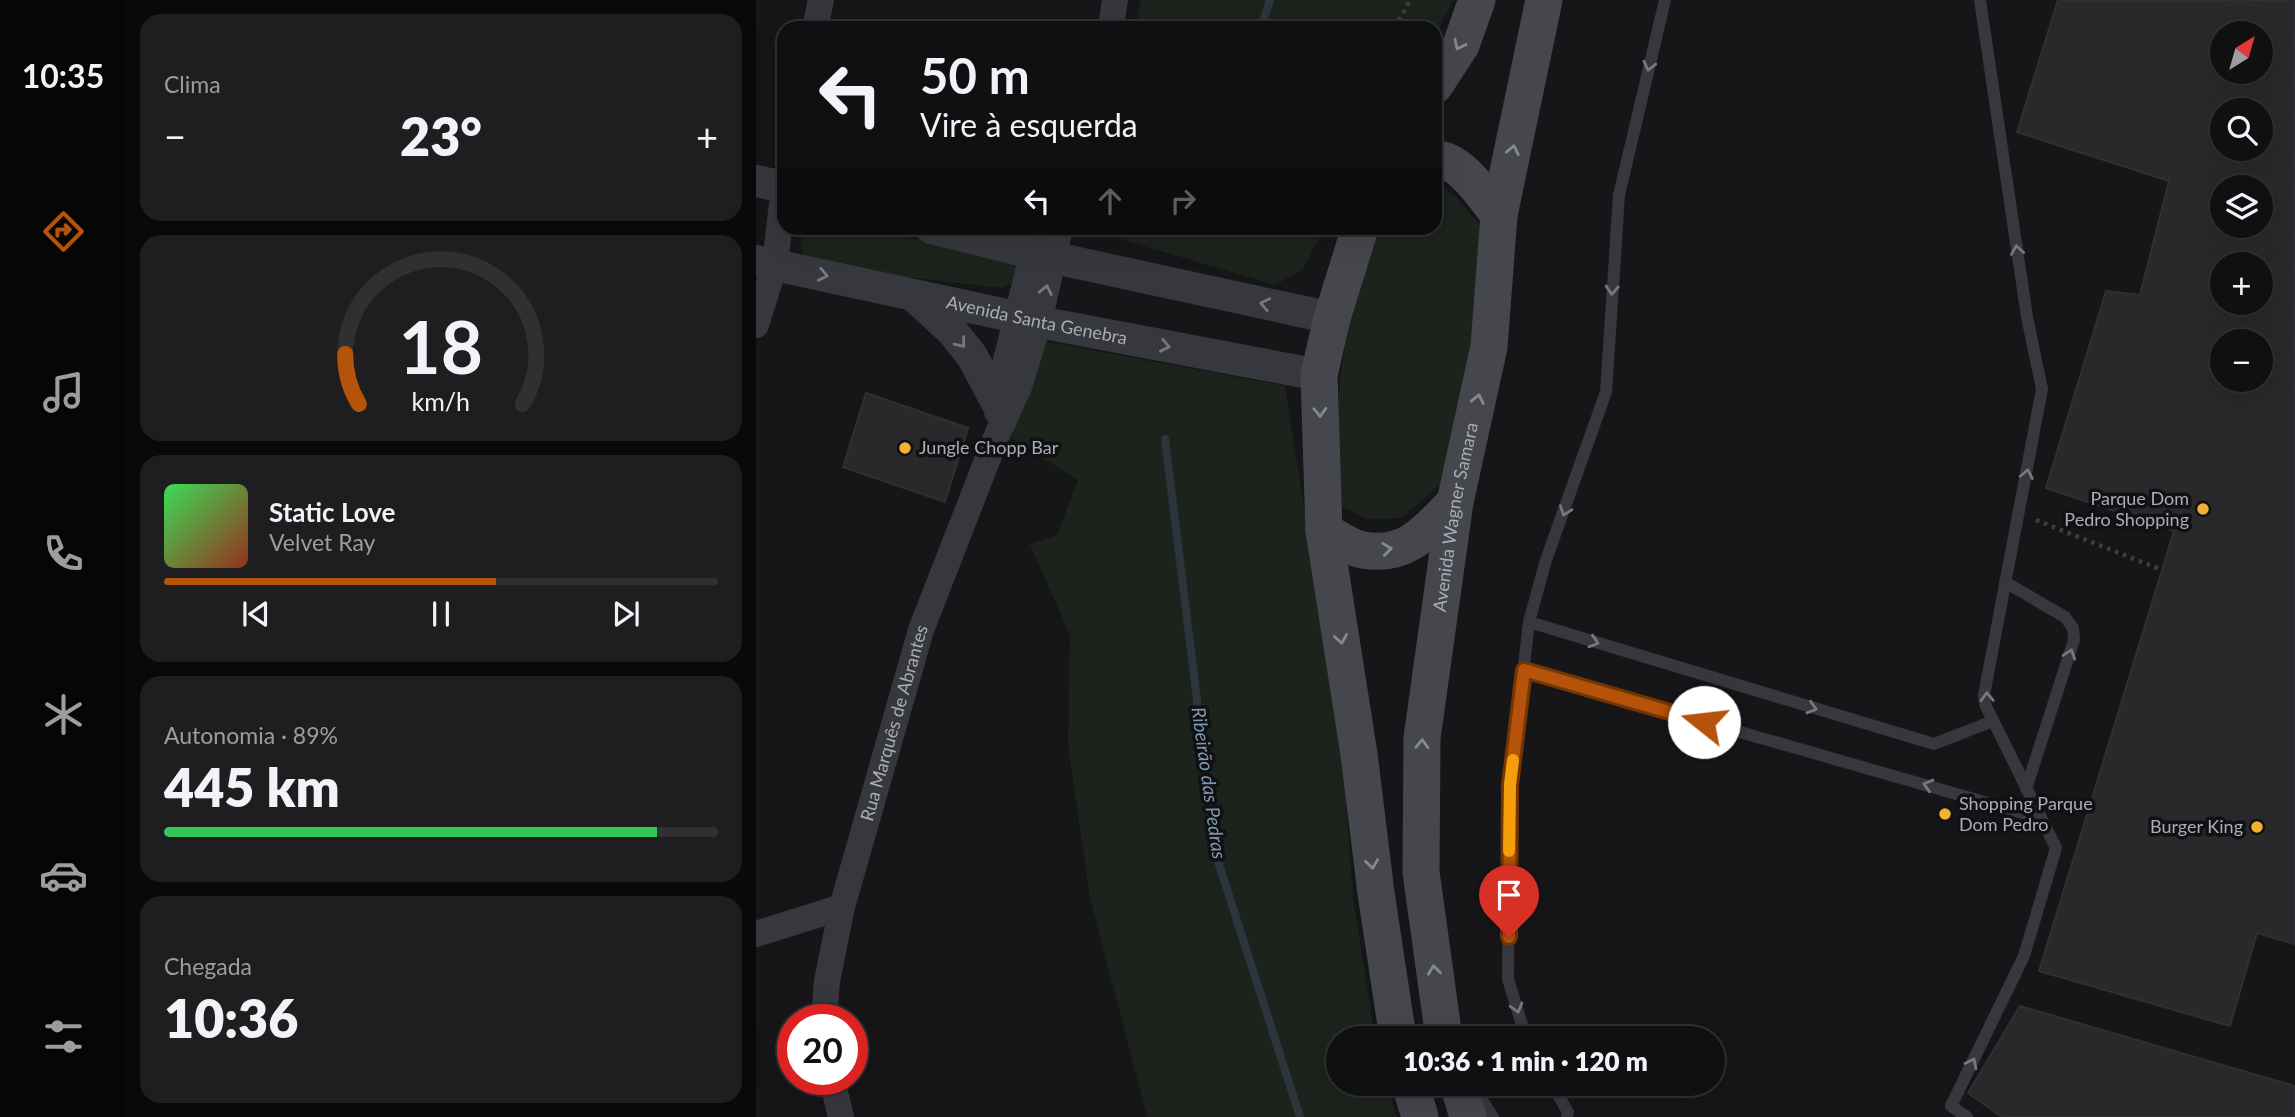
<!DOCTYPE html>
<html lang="pt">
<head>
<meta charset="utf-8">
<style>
	body { margin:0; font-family:Lato,sans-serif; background:#1e1e20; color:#f1f3f6; height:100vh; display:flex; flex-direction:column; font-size:26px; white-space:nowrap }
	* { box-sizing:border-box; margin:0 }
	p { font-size:23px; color:#9c9d9f }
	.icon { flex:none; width:38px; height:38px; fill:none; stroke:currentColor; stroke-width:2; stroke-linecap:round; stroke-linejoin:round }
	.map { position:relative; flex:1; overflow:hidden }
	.side { display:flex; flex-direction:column; gap:14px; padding:14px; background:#09090a; width:630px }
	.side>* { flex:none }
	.banner { position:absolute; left:21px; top:21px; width:665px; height:214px; border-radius:21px; box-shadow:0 7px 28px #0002,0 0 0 2px #303032; background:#101012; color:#f1f3f6; overflow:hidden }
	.needle { width:46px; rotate:37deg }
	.fabs { position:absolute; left:1454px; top:21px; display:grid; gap:14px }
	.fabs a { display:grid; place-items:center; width:63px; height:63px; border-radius:50%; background:#101012; box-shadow:0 7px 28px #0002,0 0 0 2px #303032; font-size:35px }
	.speed { position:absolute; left:21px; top:1004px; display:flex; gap:14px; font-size:35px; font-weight:700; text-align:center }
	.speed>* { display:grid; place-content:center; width:91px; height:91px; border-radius:50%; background:#101012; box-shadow:0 7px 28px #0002,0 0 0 2px #303032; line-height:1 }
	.speed .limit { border:10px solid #d22; background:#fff; color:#111 }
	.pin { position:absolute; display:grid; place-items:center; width:60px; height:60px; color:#fff; margin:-72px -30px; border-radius:50% 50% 50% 0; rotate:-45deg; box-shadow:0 0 7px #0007 }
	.pin .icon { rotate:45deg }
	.me { position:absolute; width:77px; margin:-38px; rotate:286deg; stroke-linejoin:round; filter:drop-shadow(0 0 5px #0008) }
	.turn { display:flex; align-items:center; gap:24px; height:147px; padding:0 28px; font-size:32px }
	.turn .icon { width:91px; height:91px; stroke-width:2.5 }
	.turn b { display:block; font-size:49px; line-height:60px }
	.lanes { display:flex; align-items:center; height:66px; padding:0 28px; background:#0003; justify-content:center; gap:35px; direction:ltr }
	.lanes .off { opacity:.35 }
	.big { font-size:52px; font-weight:800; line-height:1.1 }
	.side .tile { flex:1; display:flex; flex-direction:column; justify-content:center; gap:10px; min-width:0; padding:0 24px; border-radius:21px; background:#1e1e20 }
	.side .dial { align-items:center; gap:0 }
	.dial svg { height:182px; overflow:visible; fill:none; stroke:#303032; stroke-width:7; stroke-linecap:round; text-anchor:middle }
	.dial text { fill:#f1f3f6; stroke:none }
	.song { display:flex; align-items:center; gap:21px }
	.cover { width:84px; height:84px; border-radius:10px; background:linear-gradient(135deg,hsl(130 70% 55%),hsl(10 70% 35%)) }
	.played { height:7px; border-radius:4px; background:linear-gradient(90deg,#b45309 60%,#303032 60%) }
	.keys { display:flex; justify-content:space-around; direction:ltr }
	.heat { display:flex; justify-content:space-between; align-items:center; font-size:38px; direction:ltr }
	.charge { height:10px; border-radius:5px; background:linear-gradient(90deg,#34c759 89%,#303032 0) }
	.trip { position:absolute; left:570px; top:1026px; width:399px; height:70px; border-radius:35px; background:#101012; box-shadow:0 7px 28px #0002,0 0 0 2px #303032; font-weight:800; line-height:70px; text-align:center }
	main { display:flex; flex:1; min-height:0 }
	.menu { display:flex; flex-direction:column; width:126px; justify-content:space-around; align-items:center; background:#060607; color:#9c9d9f }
	.menu .icon { width:49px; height:49px }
	.menu .selected { color:#b45309 }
	.menu b { font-size:32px; color:#f1f3f6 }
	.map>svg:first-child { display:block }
	.green { fill:#1c231d }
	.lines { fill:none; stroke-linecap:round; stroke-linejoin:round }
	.stream { stroke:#2c353c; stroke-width:8 }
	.building { fill:#29292c; stroke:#303034; stroke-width:2; fill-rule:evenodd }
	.path { stroke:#3d3f44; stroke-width:4.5; stroke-dasharray:3.5 5; stroke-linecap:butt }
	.service { stroke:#37383d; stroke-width:12 }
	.minor { stroke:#37383d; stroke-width:26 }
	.tertiary { stroke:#37383d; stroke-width:32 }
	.secondary { stroke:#45474d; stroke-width:37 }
	.oneway { stroke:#858993 }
	.oneway2 { stroke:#757881 }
	.route-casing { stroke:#753606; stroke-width:18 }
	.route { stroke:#b45309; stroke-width:12 }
	.slow { stroke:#f59e0b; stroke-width:12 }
	.poi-dot { fill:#f2b134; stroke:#111113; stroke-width:2.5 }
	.labels { text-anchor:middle; stroke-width:7; stroke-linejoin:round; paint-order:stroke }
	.street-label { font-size:18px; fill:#a8adb8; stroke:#111113 }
	.poi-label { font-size:18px; fill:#a8adb8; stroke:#111113; text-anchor:start }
	.water-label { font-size:19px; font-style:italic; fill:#7f9bb3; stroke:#111113 }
</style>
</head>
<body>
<main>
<nav class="menu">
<b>10:35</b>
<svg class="icon selected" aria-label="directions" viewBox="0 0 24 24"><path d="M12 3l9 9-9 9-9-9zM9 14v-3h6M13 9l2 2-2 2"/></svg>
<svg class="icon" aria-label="music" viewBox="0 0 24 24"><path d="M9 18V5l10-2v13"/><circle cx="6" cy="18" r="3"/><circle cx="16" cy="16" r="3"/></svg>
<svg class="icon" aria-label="phone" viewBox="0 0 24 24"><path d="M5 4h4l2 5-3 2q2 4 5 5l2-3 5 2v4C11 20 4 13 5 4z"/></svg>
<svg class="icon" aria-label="climate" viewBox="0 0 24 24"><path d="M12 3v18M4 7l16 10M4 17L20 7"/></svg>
<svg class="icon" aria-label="car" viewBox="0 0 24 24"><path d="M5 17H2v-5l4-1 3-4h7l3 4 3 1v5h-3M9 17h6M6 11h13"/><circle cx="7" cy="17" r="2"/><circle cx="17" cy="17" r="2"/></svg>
<svg class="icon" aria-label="filters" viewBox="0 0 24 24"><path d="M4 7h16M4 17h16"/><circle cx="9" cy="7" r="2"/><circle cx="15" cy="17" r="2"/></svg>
</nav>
<section class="side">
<div class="tile"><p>Clima</p>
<div class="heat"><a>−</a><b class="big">23°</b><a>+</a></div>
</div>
<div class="tile dial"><svg viewBox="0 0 100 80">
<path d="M14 69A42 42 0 1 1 86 69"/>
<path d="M14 69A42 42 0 0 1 8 47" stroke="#b45309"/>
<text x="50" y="56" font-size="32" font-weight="700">18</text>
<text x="50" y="72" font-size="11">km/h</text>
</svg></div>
<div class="tile">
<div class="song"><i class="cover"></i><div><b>Static Love</b><p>Velvet Ray</p></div></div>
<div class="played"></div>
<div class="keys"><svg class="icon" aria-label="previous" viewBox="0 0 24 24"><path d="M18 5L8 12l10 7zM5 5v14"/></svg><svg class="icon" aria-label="pause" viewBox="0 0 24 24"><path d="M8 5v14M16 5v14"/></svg><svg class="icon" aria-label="next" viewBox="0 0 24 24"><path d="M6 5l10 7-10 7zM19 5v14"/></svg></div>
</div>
<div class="tile"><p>Autonomia · 89%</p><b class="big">445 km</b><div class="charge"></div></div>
<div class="tile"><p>Chegada</p><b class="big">10:36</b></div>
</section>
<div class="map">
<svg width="1539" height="1117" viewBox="0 0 1539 1117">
	<rect width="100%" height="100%" fill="#161618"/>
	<path class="green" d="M385,0H697L679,36V28H379Z
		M682,184L700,197L730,232L720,346L692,478L645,518L611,519L576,501L584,378L594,316L617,228H679V185Z
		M50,228H96L243,252L261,260L258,282L246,288L51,265L44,246L47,230Z
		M327,228H569L546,270L519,285Z
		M287,341L529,386L586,751L597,897L619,1038H583V1083H631L641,1117H391L334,897L312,745L314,635L274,544L301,535L322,480L255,438Z"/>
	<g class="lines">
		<path class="stream" d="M505,28L514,0
			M409,439L460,855L544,1117"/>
	</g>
	<path class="building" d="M1302,0H1539V944L1501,933L1474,1026L1283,971L1418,531L1290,488L1350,291L1384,295L1413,181L1261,132ZM1466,33H1505V72H1466ZM1466,110H1505V149H1466ZM1466,187H1505V226H1466ZM1466,264H1505V303H1466ZM1466,341H1505V380H1466Z
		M110,393L212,428L189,502L87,467Z
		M1264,1006L1539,1086V1117H1246L1212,1093Z"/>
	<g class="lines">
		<path class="path" d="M639,28L654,0
			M1280,520L1406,570"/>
		<path class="service" d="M1249,582L1309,617L1317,628L1318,640L1270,789
			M773,622L1178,744L1237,721
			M768,670L1284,818
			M770,1038L752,979L753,846L754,785L773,622L790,560L850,392L863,195L909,0
			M795,1083L812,1112L811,1117
			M718,1088L737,1117
			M1211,1117L1195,1106L1268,956L1300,848L1229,704L1228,695L1286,389L1271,317L1224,0"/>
		<g class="minor">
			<path d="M59,28L65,0"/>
			<path d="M355,28L359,0"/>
			<path d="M0,325L19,264L28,186"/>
			<path d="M241,412L244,384L283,228"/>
			<path d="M0,934L86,907"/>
			<path id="s1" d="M68,1020L71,981L86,907L165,630L241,435L263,387L283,322L304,228"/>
			<path d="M76,1080L85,1117"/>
		</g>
		<g class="tertiary">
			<path d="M0,181L28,187"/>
			<path d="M175,228L276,253L576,318"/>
			<path id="s2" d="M0,261L283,322L563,375"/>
			<path d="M157,295L196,331L216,356L241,403"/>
		</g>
		<g class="secondary">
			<path d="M679,85L705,45L721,0"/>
			<path d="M679,159C704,158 729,197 743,215"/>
			<path d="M604,228L576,318L563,375L568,531L603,754L620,893L642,1038"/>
			<path d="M568,531C580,537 594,548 607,550C651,558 672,530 699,502"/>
			<path id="s3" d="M688,1038L665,872L666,738L699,502L733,347L743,215L788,0"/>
			<path d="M654,1083L664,1117"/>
			<path d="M702,1083L712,1117"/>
		</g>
	</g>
	<defs><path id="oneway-chevron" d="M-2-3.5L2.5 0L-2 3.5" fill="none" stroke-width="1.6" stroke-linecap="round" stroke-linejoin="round" transform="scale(1.75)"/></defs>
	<g class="oneway">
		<use href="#oneway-chevron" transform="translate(703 45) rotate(116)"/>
		<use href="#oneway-chevron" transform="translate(757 150) rotate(-78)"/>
		<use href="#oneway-chevron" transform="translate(722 399) rotate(-78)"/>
		<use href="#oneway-chevron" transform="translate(564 412) rotate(88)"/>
		<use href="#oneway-chevron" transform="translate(631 549) rotate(-7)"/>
		<use href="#oneway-chevron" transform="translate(585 639) rotate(81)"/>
		<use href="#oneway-chevron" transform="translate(666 744) rotate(-88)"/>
		<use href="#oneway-chevron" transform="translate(616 864) rotate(83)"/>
		<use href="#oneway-chevron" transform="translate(678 970) rotate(-97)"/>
	</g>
	<g class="oneway2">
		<use href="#oneway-chevron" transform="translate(893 66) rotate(104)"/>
		<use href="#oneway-chevron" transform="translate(1261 250) rotate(-99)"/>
		<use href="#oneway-chevron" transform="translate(67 275) rotate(12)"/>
		<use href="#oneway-chevron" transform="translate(290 290) rotate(-78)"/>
		<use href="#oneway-chevron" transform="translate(856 290) rotate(94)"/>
		<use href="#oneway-chevron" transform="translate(509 304) rotate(-168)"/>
		<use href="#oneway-chevron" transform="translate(205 343) rotate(51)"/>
		<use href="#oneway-chevron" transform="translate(409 346) rotate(11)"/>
		<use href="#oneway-chevron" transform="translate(1271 474) rotate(-79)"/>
		<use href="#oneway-chevron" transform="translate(809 511) rotate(110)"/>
		<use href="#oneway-chevron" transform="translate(838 642) rotate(17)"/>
		<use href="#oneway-chevron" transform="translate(1314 654) rotate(-72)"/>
		<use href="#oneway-chevron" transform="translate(1231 697) rotate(-92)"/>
		<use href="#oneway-chevron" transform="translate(1056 708) rotate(17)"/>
		<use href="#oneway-chevron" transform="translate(1172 785) rotate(-164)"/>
		<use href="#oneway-chevron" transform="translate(761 1008) rotate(74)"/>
		<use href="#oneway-chevron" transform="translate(1216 1063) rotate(-64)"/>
	</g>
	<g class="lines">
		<g class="route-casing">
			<path id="route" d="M753,937L754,785L768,670L948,722"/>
		</g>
		<use href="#route" class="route"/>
		<path class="slow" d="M753,851L754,785L757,760"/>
	</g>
	<g class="poi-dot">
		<circle cx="149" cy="448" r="7"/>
		<circle cx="1447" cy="509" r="7"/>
		<circle cx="1189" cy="814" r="7"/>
		<circle cx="1501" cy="827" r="7"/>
	</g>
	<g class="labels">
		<g class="street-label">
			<text dy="6" stroke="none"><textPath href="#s2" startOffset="287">Avenida Santa Genebra</textPath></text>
			<text dy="6" stroke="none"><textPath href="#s3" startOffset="525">Avenida Wagner Samara</textPath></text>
			<text dy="6" stroke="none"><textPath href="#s1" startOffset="306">Rua Marquês de Abrantes</textPath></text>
		</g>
		<g class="poi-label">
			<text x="163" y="454">Jungle Chopp Bar</text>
			<text x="1433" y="505" text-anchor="end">Parque Dom<tspan x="1433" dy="21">Pedro Shopping</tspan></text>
			<text x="1203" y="810">Shopping Parque<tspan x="1203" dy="21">Dom Pedro</tspan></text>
			<text x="1487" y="833" text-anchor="end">Burger King</text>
		</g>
		<g class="water-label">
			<text transform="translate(453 783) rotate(82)" y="7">Ribeirão das Pedras</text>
		</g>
	</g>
</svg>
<div class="fabs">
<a><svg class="needle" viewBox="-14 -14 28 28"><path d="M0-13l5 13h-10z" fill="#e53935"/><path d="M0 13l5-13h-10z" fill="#9c9d9f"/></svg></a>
<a><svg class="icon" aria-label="search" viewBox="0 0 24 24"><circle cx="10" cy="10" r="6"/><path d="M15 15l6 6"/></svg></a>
<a><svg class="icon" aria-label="layers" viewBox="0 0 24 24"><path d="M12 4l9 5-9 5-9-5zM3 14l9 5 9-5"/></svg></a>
<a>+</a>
<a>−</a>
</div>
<div class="speed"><div class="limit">20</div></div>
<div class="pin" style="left:753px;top:937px;background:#d93025"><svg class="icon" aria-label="arrive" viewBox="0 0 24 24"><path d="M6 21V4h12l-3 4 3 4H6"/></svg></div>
<svg class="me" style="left:948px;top:722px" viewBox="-20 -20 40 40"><circle r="19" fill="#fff"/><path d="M0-13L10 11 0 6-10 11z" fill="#b45309"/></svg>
<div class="trip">10:36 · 1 min · 120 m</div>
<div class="banner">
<div class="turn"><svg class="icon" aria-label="left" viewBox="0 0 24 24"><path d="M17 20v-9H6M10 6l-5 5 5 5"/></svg><div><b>50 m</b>Vire à esquerda</div></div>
<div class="lanes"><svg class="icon" aria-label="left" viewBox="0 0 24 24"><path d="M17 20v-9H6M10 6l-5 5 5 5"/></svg><svg class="icon off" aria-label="ahead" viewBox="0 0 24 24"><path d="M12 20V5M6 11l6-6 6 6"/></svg><svg class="icon off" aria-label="right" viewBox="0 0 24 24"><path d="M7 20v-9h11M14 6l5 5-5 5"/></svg></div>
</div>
</div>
</main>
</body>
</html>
